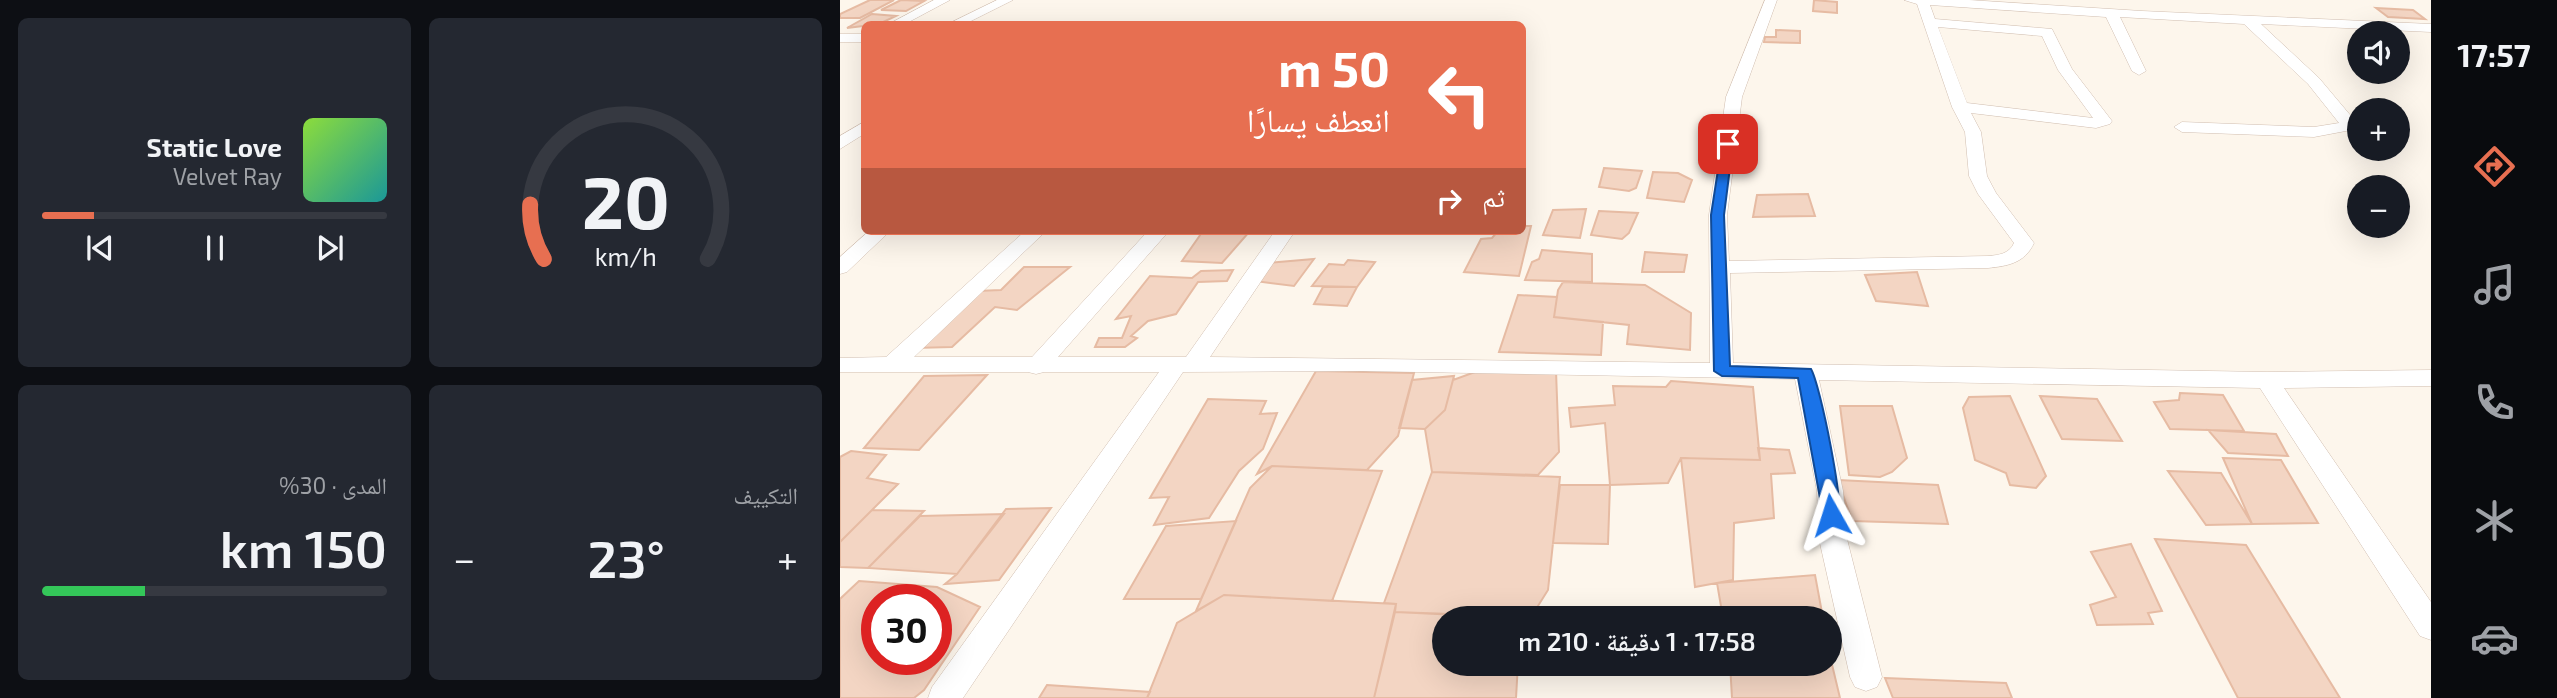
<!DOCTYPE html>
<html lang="ar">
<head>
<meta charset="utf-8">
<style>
	body { margin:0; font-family:"Exo 2","Noto Naskh Arabic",sans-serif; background:#242831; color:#f1f3f6; direction:rtl; height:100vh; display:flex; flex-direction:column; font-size:26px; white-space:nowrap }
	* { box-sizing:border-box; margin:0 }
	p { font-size:23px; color:#9ea1a6 }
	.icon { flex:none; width:38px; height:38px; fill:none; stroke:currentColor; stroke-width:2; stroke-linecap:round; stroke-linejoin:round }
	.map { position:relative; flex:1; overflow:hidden; direction:ltr }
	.side { display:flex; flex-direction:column; gap:18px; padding:18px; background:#0d0f14; width:840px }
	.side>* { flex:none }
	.top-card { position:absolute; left:21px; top:21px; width:665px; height:214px; border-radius:10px; box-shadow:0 7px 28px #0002; direction:rtl; background:#e76f51; color:#fff; overflow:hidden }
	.fabs { position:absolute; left:1507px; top:21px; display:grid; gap:14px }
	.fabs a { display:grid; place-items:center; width:63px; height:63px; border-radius:50%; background:#171b24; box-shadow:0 7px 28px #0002; font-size:35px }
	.speed { position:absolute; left:21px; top:584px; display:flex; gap:14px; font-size:35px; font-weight:700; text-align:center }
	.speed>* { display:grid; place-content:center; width:91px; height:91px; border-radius:50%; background:#171b24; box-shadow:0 7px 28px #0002; line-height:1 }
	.speed .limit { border:10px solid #d22; background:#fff; color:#111 }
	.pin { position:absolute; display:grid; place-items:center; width:60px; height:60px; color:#fff; margin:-30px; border-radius:14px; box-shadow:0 4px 10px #0006 }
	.me { position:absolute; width:77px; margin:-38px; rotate:354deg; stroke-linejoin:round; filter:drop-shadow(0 0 5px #0008) }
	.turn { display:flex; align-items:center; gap:24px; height:147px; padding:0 21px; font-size:32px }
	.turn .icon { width:91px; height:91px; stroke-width:2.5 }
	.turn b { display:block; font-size:49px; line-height:60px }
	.then { display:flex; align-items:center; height:66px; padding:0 21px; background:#0003; gap:14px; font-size:26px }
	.big { font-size:52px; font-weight:600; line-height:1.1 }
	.side .widget { flex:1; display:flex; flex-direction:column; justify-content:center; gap:10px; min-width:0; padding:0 24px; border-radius:10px; background:#242831 }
	.side .dial { align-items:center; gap:0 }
	.dial svg { height:182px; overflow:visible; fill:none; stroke:#363941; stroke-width:7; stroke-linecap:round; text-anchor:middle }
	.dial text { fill:#f1f3f6; stroke:none }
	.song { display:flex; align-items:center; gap:21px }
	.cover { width:84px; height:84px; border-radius:10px; background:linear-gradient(135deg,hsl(90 70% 55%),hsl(180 70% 35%)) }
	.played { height:7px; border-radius:4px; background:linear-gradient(90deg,#e76f51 15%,#363941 15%) }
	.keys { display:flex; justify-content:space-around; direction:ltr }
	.heat { display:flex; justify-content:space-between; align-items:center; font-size:38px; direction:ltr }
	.charge { height:10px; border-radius:5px; background:linear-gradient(90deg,#34c759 30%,#363941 0) }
	.side .tiles { flex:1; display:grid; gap:18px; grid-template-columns:repeat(2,1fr) }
	.trip { position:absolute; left:592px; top:606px; width:410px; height:70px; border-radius:35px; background:#171b24; box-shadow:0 7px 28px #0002; font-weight:600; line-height:70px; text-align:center; direction:rtl }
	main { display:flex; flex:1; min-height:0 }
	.menu { display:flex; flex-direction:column; width:126px; justify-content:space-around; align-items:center; background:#090b0e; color:#9ea1a6 }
	.menu .icon { width:49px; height:49px }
	.menu .selected { color:#e76f51 }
	.menu b { font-size:32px; color:#f1f3f6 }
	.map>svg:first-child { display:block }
	.building { fill:#f3d5c3; stroke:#e6bba3; stroke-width:2; fill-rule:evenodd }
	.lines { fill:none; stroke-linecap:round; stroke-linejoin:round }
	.minor-casing { stroke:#d1beb0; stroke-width:1 }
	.minor { fill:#fff; fill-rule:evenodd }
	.route { fill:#1a73e8; stroke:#114b97; stroke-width:2 }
</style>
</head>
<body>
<main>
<nav class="menu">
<b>17:57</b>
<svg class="icon selected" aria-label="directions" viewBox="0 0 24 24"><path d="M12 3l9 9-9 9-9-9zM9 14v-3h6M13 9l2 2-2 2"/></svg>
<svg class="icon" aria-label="music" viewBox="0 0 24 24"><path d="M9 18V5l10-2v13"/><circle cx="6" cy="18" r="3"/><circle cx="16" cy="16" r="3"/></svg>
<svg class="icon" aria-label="phone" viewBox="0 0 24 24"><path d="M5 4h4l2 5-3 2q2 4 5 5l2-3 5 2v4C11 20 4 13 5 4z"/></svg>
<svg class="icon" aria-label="climate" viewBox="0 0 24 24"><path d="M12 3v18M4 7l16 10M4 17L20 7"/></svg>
<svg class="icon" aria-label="car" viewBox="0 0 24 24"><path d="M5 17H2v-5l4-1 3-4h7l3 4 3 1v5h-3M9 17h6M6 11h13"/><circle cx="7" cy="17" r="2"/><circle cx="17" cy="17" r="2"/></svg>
</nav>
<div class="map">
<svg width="1591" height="698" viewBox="0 0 1591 698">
	<rect width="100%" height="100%" fill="#fdf6ec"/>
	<path class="building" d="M30,0H54L20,18H0V14Z
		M61,0L84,1L66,11L41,10Z
		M974,0L997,2V13L973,11Z
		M1536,8L1573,10L1585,19L1548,17Z
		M32,14L56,16L39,24L7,28Z
		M936,30L960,31V43L924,42L925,37H936Z
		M764,168L802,171L796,188L789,191L759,187Z
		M813,172L838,173L852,180L844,202L807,198Z
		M968,194L975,216L913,217L917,195Z
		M746,209L740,238L703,235L713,210Z
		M759,211L798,213L789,233L782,239L751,235Z
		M682,226H691L679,276L624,272L641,239L652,238L658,231H682Z
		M363,231H410L382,263L342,261Z
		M702,250L752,254V282L685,280L692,262L699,259Z
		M805,252L847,255L844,272H802Z
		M474,259L454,286L415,281L427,263Z
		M508,260L535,262L517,287L472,286L489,264L504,265Z
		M184,267H230L177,310L155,307L112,347L75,348L137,291L161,290Z
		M393,270L387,281L358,282L336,314L308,321L291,336L297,338L285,347H255L259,338H282L291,316L276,319L310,276L352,278L361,271Z
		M1077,272L1088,306L1036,301L1025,275Z
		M723,282L805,285L851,313L850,350L787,344L789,325L714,317L718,290Z
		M483,287H517L507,306L474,304Z
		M678,295L717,297L714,317L763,322L761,355L659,352Z
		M476,371L574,373L558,436L527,470L432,466L417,474Z
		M716,371L719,452L698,475L592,472L585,429L605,410L613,380L635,372Z
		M147,375L79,450L24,448L84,376Z
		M614,376L605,410L585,429L559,428L572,380Z
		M831,381L913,387L920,460L841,458L828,483L770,485L765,423L731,427L729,408L775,405L773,386L826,387Z
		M1340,393L1383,395L1404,431L1330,429L1314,402L1339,400Z
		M1170,396L1206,476L1196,488L1170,485L1166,473L1135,460L1123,408L1129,397Z
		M1200,396L1257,399L1282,441L1222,439Z
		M368,399L426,401L420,414L437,413L423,449L399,471L369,518L314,525L329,497L310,498Z
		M1000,406H1052L1067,458L1052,472L1040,477L1009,475Z
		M1368,430L1436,434L1448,456L1388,453Z
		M918,448L949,450L955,473L931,474L934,518L894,523L893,580L855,587L841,458L920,460Z
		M11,451L46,455L27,478L58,484L0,542V457Z
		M1383,458L1441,460L1478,523L1412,524Z
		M432,466L542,471L492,601L384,595L356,611L410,488Z
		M1328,471L1381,473L1412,524L1366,525Z
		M592,472L720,477L708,590L691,617L555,612L556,604L544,603Z
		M998,480L1098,485L1108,524L1012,521Z
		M720,485H770L768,544L713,543Z
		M211,508L159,580L105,584L117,574L166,509Z
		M32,510L84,511L28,568L0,567V542Z
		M164,514L117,574L28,568L80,516Z
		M396,521L361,599H284L326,526Z
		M1315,539L1406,545L1500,698H1398Z
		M1291,544L1322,611L1308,613L1313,624L1257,625L1250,605L1276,597L1251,552Z
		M975,575L983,618H883L877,583Z
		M19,581L97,587L140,607L84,690L74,698H0V599ZM37,600H96V660H37Z
		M384,595L556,604L534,698H307L337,623Z
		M555,612L681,618H604V663H678L676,698H534Z
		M989,652L1000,698H892L890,663H989Z
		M1045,678L1166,683L1172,698H1053Z
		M207,685L310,692L307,698H199Z"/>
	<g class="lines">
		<g class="minor-casing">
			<path id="minor" d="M94,0H110L65,24H49Z
				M157,0H173L125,24H108Z
				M925,0H937L902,97L887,215L889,261L1148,256C1159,255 1169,254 1174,243L1138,194L1129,176L1125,132L1112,107L1077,4L1064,0H1129L1302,11L1591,24V32L1421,24L1479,78L1516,122L1511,130L1474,137L1342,132L1334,127L1342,122L1474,127L1499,123L1468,84L1404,24L1280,17L1306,71L1299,75L1292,71L1266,17L1090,5L1095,19L1212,29L1232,69L1272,121L1270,124L1256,128L1131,113L1141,132L1147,176L1156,193L1194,243C1185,263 1168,266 1148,268L890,273L893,363L1427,372L1591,370V386L1444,388L1591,602V640L1580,636L1420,388L979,380L1003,491L1007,539L1042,677L1037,687L1026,691L1015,687L1010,677L979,539L977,491L955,379L523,371L343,372L123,698H88L92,687L319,372H204L196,374L188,372H0V358L46,357L185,231H206L74,357H192L308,231H329L218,357H346L435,231H455L370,357L870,363L869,215L886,97ZM1098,27L1202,36L1218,70L1253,118L1127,103Z
				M0,34H24V42H0Z
				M24,122V134L0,149V136Z
				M29,231H50L7,272L0,274V257Z"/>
		</g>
		<use href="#minor" class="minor"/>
	</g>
	<path class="route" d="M888,140L893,144L884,215L890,366L971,369C980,384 1005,507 998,520L991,522L984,520L958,378L882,376L874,371L871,215L882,144Z"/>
</svg>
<div class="fabs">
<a><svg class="icon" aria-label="sound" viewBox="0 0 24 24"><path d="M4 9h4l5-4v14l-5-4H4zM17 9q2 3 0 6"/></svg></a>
<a>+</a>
<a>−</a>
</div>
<div class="speed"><div class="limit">30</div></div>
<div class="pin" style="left:888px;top:144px;background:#d93025"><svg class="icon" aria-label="arrive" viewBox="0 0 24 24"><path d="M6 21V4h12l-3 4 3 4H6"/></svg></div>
<svg class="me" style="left:991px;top:515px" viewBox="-20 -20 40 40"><path d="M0-17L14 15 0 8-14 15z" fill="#1a73e8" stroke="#fff" stroke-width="4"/></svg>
<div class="trip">17:58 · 1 دقيقة · 210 m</div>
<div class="top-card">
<div class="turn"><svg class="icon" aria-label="left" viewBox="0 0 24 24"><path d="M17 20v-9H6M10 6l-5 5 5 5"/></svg><div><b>50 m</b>انعطف يسارًا</div></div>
<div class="then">ثم<svg class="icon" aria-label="right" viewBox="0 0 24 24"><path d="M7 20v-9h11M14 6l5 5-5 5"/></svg></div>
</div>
</div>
<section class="side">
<div class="tiles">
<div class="widget dial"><svg viewBox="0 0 100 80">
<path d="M14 69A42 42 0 1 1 86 69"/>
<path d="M14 69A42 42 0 0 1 8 45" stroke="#e76f51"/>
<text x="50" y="56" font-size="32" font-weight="700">20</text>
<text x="50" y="72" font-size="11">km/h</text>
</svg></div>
<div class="widget">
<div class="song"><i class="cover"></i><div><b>Static Love</b><p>Velvet Ray</p></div></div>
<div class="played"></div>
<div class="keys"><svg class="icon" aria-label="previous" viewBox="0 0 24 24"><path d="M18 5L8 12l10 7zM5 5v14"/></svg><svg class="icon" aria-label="pause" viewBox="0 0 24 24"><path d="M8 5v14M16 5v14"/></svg><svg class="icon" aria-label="next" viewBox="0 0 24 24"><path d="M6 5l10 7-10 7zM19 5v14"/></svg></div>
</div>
<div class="widget"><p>التكييف</p>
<div class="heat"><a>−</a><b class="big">23°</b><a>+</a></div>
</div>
<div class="widget"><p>المدى · 30%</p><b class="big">150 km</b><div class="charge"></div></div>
</div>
</section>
</main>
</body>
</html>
